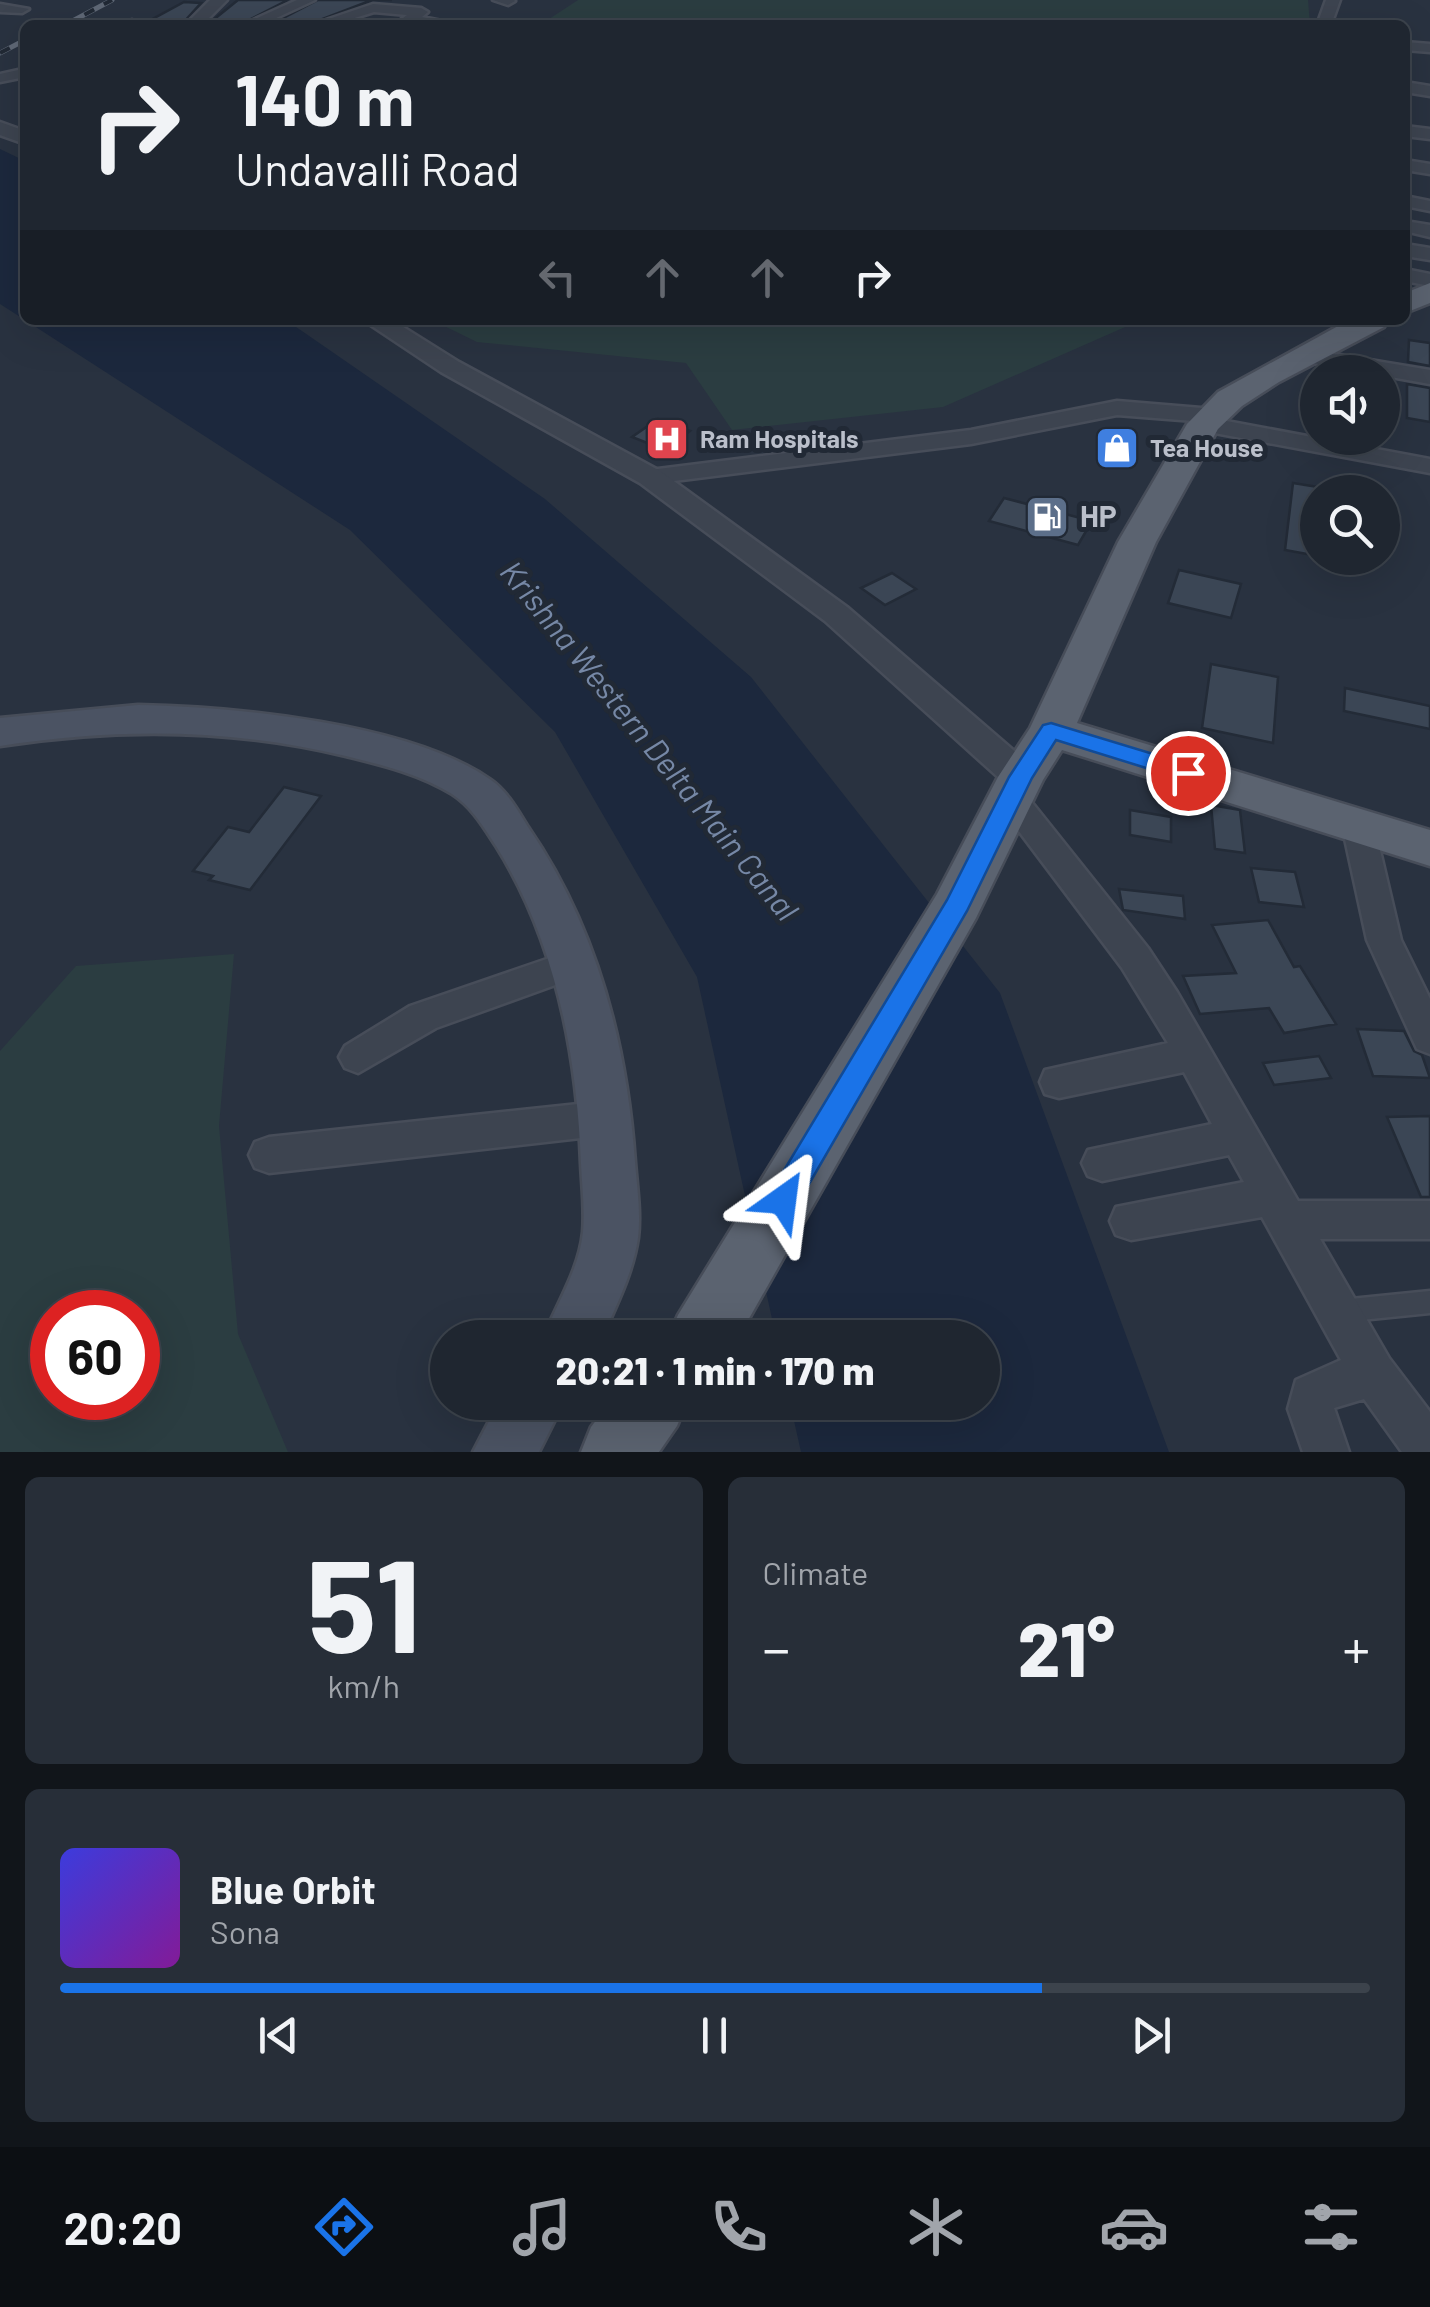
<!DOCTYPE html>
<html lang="en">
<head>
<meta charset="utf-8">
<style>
	body { margin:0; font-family:Barlow,sans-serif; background:#272e38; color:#f1f3f6; height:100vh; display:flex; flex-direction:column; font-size:38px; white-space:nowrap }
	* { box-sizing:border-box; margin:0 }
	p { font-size:32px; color:#a1a5ab }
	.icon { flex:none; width:55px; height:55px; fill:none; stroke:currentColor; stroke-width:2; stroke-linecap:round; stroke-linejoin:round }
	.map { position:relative; height:1452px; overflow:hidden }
	.side { display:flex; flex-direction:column; gap:25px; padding:25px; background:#11151a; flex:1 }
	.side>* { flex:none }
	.top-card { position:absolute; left:20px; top:20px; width:1390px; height:305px; border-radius:15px; box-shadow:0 10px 40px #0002,0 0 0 2px #3c434c; background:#1f2630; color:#f1f3f6; overflow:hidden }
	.buttons { position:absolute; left:1300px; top:355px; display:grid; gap:20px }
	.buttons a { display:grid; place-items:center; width:100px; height:100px; border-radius:50%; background:#1f2630; box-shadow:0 10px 40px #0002,0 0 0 2px #3c434c; font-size:50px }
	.speed { position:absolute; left:30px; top:1290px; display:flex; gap:20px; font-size:50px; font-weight:700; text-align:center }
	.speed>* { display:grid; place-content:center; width:130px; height:130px; border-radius:50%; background:#1f2630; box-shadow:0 10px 40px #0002,0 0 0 2px #3c434c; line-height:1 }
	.speed .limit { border:15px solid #d22; background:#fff; color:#111 }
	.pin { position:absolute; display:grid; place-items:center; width:85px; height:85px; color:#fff; margin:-42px; border:5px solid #fff; border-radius:50%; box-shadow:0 2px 10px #0007 }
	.me { position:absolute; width:110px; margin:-55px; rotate:31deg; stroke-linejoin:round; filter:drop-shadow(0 0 8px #0008) }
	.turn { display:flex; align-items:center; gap:35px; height:210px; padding:0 50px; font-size:45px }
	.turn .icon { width:130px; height:130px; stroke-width:2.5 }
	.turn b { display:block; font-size:70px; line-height:85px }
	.lanes { display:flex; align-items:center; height:95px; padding:0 50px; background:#0003; justify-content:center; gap:50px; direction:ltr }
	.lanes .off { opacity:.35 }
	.big { font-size:75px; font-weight:800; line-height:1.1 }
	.side .card { flex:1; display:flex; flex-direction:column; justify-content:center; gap:15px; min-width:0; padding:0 35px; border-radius:15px; background:#272e38 }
	.side .dial { align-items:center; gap:0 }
	.dial b { font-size:130px; line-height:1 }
	.song { display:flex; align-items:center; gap:30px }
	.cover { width:120px; height:120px; border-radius:15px; background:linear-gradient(135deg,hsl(240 70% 55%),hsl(290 70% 35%)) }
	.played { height:10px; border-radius:5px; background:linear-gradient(90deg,#1a73e8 75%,#3c434c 75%) }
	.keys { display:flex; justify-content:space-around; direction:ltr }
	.heat { display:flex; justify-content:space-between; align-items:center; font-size:55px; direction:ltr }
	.side .tiles { flex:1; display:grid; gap:25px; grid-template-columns:1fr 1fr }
	.card:last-child { grid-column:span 2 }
	.trip { position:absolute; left:430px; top:1320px; width:570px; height:100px; border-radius:50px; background:#1f2630; box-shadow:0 10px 40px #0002,0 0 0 2px #3c434c; font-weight:800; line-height:100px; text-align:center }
	.dock { display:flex; height:160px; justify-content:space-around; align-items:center; background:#0c0f13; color:#a1a5ab }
	.dock .icon { width:70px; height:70px }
	.dock .active { color:#1a73e8 }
	.dock b { font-size:45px; color:#f1f3f6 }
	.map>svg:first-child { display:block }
	.green { fill:#2b3d41; fill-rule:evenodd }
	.water { fill:#1c283d }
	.building { fill:#3b4655; stroke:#232b37; stroke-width:2.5 }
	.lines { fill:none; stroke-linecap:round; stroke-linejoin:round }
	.service-casing { stroke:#474d59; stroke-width:5 }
	.minor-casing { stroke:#474d59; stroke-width:5 }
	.tertiary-casing { stroke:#474d59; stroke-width:5 }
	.secondary-casing { stroke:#474d59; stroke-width:5 }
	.primary-casing { stroke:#474d59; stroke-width:5 }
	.path { stroke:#445659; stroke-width:2.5; stroke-dasharray:4 4; stroke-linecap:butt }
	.service { fill:#3d4450; fill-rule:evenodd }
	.minor { fill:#3d4450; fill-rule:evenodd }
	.tertiary { fill:#3d4450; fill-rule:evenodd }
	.secondary { fill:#4b5363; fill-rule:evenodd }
	.primary { fill:#5b6370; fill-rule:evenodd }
	.rail-casing { stroke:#5f6876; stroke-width:5 }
	.rail { stroke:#212935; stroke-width:4; stroke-dasharray:11; stroke-linecap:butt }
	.route { fill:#1a73e8; stroke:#114b97; stroke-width:2.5 }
	.labels { text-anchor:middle; stroke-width:10; stroke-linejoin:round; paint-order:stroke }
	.far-poi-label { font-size:25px; font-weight:bold; fill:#babfca; stroke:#212935; text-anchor:start }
	.poi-label { font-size:30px; font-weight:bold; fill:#babfca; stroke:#212935; text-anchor:start }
	.water-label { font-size:32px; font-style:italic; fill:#7688a6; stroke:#212935 }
</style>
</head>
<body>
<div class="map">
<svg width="1430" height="1452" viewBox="0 0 1430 1452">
	<rect width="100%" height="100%" fill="#293240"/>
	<path class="green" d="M578,0H1308L1310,25H540Z
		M432,320H1141L943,407L732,430L686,363L477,342Z
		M234,954L219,1126L238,1334L288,1452H0V1051L76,966ZM52,1312H138V1398H52Z"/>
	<path class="water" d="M0,149L25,161V320L0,304Z
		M25,320H286L545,499L751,677L1000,993L1169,1452H801L790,1403L982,1402V1338L776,1337L697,977L555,732L350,530Z"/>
	<path class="building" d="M238,0H288L239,25H207Z
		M318,0H392H372L307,25H270Z
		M184,2L201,3L182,24L149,21Z
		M1409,340L1430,343V366L1408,362Z
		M1407,384L1430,388V422L1407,418Z
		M658,419L690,431L665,450L632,437Z
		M1293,483L1318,487V556L1285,550Z
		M1004,498L1092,521L1078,545L989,521Z
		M1179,570L1241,584L1231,618L1168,603Z
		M892,573L916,589L885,605L861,588Z
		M1211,664L1278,677L1273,743L1202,728Z
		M1345,688L1430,706V729L1344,711Z
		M284,787L321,796L250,890L209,880L213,876L193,871L228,827L249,832Z
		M1211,805L1240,810L1245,853L1215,849Z
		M1130,810L1171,817V842L1130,835Z
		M1251,868L1295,872L1304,907L1259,902Z
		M1119,889L1183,896L1185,919L1123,910Z
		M1268,920L1294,967L1300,966L1336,1024L1284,1033L1269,1008L1200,1014L1183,976L1236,973L1212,925Z
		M1357,1029L1404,1031L1414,1051L1422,1055L1430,1078L1373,1076Z
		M1319,1056L1331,1078L1274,1085L1263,1063Z
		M1430,1116V1197H1421L1387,1117Z"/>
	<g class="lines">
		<g class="service-casing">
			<path id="service" d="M1430,1291V1313L1341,1322L1333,1319L1330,1311L1333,1303L1341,1300Z"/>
		</g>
		<g class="minor-casing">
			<path id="minor" d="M297,0H315L261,25H242Z
				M493,0H514L515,1L508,5Z
				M1326,0H1340L1331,25H1317Z
				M0,4L29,9L22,13L0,12Z
				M373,4L421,8L428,12L422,17L461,25H394L407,15L374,12L332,25H311Z
				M132,20L138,25H122Z
				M1405,42L1430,44V52L1405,50Z
				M23,69L25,77L0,82V74Z
				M1405,82L1430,86V96L1405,92Z
				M1405,126L1430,129V139L1405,136Z
				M1405,160L1430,164V174L1405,170Z
				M1405,196L1430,201V211L1405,206Z
				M1405,221L1430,225V237L1405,231Z
				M1405,244L1430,248V260L1405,256Z
				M1405,269L1430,274V286L1405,281Z
				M1304,349L1430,370V384L1296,360L1293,355Z
				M1117,401L1213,409L1221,411L1224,416L1221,420L1430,459V473L1204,431L1196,429L1194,421L1117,415L971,444L650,484L638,477L650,470L971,430Z
				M1011,787L1022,790L1148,948L1177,992L1298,1201H1430V1239H1320L1389,1358L1430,1412V1452H1402L1364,1399L1334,1408L1349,1452H1303L1288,1409L1296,1380L1341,1360L1262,1217L1131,1240L1116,1235L1110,1221L1116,1207L1244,1182L1229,1155L1102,1181L1088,1176L1082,1163L1088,1150L1212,1124L1184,1072L1059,1098L1045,1094L1040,1082L1045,1070L1168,1043L1122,968L1000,806L995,798L1000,790Z
				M1358,813L1369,817L1374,825L1401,940L1430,999V1054L1417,1049L1367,940L1342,825L1347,817Z
				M570,951L583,955L588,965L583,975L436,1028L358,1073L345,1068L339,1057L345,1046L410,1006Z
				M607,1101L621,1106L627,1118L621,1130L607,1135L269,1173L255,1168L249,1155L255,1142L269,1137Z"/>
		</g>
		<g class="tertiary-casing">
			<path id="tertiary" d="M210,0H227L202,25H185Z
				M0,122L25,131V144L0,135Z
				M363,320H392L459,362L660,471L847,607L1034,768L1039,777L1034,786L1021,790L1008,786L825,621L640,483L441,372Z"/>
		</g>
		<g class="secondary-casing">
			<path id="secondary" d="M138,705C236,707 410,723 491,780C507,791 518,811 528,827C596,926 627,1044 635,1162C637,1187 641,1213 638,1238C633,1273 616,1306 602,1338H543C557,1303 579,1270 583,1232C585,1209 582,1186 581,1164C577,1054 555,940 496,846C483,826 472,807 452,794C420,774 382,765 346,756C231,728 116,728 0,746V718Z
				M499,1402H564L539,1452H473Z"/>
		</g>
		<g class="primary-casing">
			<path id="primary" d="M1430,283V303L1405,313V293Z
				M1349,320H1388L1384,327L1279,382L1242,406L1218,429L1156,542L1077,723L1430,830V866L1062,750L1043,780L976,918L738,1338H668L678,1315L937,894L998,777L1030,728L1118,542L1187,424L1218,392Z
				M610,1402H687L677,1426L659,1452H581L591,1427Z"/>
		</g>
		<path class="path" d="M150,24L168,25"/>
		<use href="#service" class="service"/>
		<use href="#minor" class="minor"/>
		<use href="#tertiary" class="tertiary"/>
		<use href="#secondary" class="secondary"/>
		<use href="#primary" class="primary"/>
		<g class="rail-casing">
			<path id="rail" d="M65,25L112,0
				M0,53L25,40"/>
		</g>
		<use href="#rail" class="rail"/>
	</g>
	<path class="route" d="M1051,723L1196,767L1199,773L1188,781L1056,740L1032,778L967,911L794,1210L783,1215L772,1210L767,1200L772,1190L947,900L1009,777L1043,725Z"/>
	<defs>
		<g id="hospital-square" transform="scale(2.25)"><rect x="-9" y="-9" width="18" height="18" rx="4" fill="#e0444e" stroke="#212935"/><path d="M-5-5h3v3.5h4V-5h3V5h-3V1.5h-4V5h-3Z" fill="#fff"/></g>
		<g id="shop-square" transform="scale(2.25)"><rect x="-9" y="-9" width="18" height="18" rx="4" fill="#3f7fe0" stroke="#212935"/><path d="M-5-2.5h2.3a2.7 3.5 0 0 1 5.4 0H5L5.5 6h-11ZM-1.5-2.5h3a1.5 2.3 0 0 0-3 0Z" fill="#fff"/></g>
		<g id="fuel-square" transform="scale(2.25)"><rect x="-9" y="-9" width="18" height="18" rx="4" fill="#5c6f8a" stroke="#212935"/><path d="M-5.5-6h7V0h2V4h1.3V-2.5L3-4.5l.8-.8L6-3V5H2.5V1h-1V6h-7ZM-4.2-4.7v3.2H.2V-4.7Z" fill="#fff"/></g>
	</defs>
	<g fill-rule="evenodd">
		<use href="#hospital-square" x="667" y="439"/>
		<use href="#shop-square" x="1117" y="448"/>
		<use href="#fuel-square" x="1047" y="517"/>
	</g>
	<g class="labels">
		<g class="far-poi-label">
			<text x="700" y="448">Ram Hospitals</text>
			<text x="1150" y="457">Tea House</text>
		</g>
		<g class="poi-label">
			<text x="1080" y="527">HP</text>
		</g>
		<g class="water-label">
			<text transform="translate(649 741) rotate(51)" y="11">Krishna Western Delta Main Canal</text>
		</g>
	</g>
</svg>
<div class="buttons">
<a><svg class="icon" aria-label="sound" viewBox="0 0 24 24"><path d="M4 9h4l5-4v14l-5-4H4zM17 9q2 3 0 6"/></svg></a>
<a><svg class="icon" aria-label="search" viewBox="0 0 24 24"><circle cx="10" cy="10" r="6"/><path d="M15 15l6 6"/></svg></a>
</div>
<div class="speed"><div class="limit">60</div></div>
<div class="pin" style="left:1188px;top:773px;background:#d93025"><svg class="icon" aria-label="arrive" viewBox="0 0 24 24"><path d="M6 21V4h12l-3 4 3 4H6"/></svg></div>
<svg class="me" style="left:783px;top:1200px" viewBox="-20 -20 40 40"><path d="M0-17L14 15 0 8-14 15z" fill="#1a73e8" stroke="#fff" stroke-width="4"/></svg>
<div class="trip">20:21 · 1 min · 170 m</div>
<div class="top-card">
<div class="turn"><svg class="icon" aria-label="right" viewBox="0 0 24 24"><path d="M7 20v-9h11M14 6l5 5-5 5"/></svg><div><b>140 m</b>Undavalli Road</div></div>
<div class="lanes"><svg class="icon off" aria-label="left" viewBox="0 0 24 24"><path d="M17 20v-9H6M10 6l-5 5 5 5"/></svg><svg class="icon off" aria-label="ahead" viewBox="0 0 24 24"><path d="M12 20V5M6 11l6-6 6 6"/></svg><svg class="icon off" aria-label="ahead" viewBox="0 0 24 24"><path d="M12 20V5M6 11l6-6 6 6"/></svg><svg class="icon" aria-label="right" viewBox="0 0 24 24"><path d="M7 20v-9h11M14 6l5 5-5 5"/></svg></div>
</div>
</div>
<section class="side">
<div class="tiles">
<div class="card dial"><b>51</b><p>km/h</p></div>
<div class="card"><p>Climate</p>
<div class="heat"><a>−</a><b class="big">21°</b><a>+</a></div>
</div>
<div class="card">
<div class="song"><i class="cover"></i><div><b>Blue Orbit</b><p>Sona</p></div></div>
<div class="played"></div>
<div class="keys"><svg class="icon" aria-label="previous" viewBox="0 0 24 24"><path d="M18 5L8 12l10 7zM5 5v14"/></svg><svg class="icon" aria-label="pause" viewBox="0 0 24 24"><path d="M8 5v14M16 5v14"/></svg><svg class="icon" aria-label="next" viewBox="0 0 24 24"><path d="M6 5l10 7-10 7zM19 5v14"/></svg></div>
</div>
</div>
</section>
<nav class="dock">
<b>20:20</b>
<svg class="icon active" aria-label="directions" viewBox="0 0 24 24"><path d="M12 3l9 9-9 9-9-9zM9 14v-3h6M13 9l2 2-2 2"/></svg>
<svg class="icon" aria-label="music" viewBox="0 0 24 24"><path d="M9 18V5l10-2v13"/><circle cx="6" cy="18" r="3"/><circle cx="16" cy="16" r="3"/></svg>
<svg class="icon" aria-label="phone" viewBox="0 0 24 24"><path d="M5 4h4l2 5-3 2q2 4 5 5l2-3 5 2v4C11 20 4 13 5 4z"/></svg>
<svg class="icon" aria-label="climate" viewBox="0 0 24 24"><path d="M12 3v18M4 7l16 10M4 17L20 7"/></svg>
<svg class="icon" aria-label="car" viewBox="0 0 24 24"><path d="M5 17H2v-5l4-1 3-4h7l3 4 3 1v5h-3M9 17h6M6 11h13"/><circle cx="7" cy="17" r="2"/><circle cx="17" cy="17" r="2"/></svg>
<svg class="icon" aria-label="filters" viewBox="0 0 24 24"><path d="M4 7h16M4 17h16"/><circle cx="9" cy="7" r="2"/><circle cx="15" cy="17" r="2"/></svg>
</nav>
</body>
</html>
